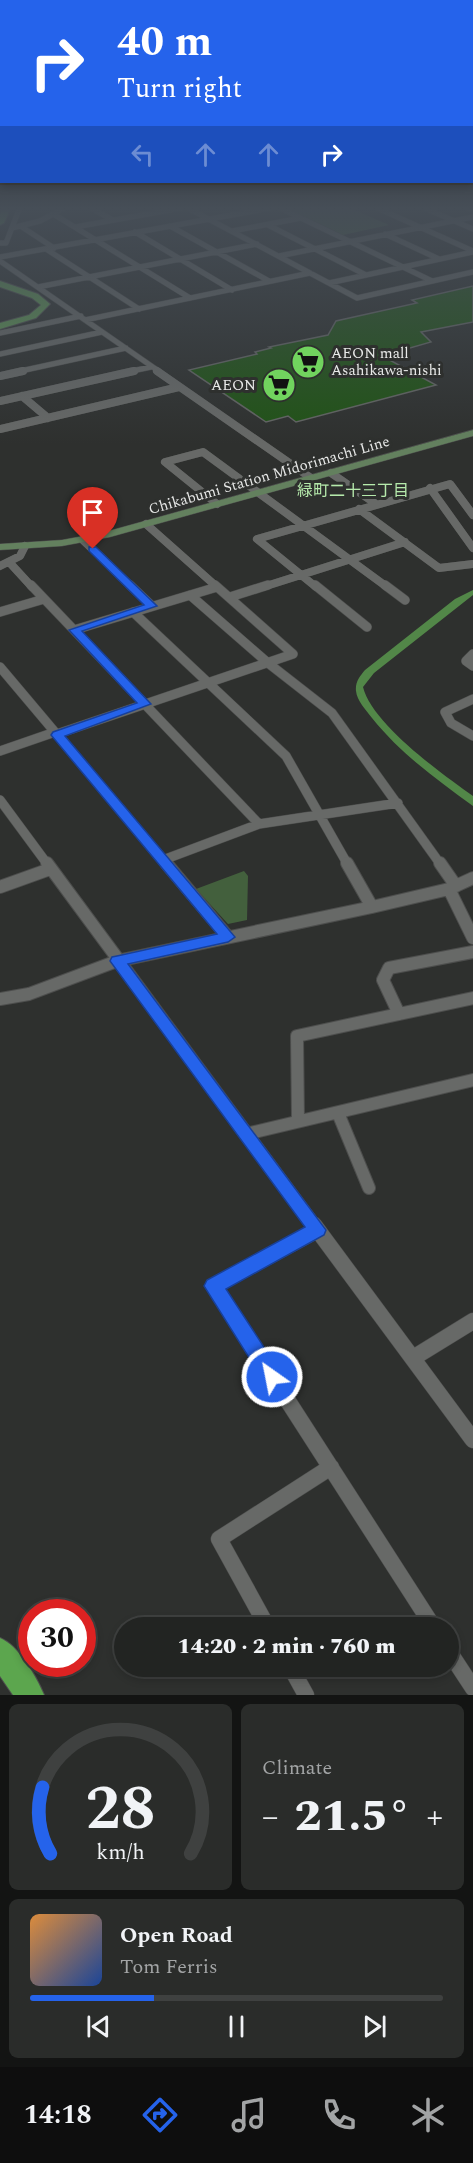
<!DOCTYPE html>
<html lang="en">
<head>
<meta charset="utf-8">
<style>
	body { margin:0; font-family:Spectral,"Noto Sans JP",serif; background:#2a2c2a; color:#f1f3f6; height:100vh; display:flex; flex-direction:column; font-size:22px; white-space:nowrap }
	* { box-sizing:border-box; margin:0 }
	p { font-size:20px; color:#a2a4a5 }
	.icon { flex:none; width:33px; height:33px; fill:none; stroke:currentColor; stroke-width:2; stroke-linecap:round; stroke-linejoin:round }
	.map { position:relative; height:1695px; overflow:hidden }
	.side { display:flex; flex-direction:column; gap:9px; padding:9px; background:#131413; flex:1 }
	.side>* { flex:none }
	.hud { position:absolute; left:0px; top:0px; width:474px; height:183px; box-shadow:0 3px 9px #0003,0 0 0 2px #3f4140; background:#2563eb; color:#fff; overflow:hidden }
	.speed { position:absolute; left:18px; top:1599px; display:flex; gap:12px; font-size:30px; font-weight:700; text-align:center }
	.speed>* { display:grid; place-content:center; width:78px; height:78px; border-radius:50%; background:#222422; box-shadow:0 3px 9px #0003,0 0 0 2px #3f4140; line-height:1 }
	.speed .limit { border:9px solid #d22; background:#fff; color:#111 }
	.pin { position:absolute; display:grid; place-items:center; width:51px; height:51px; color:#fff; margin:-62px -26px; border-radius:50% 50% 50% 0; rotate:-45deg; box-shadow:0 0 6px #0007 }
	.pin .icon { rotate:45deg }
	.me { position:absolute; width:66px; margin:-33px; rotate:327deg; stroke-linejoin:round; filter:drop-shadow(0 0 4px #0008) }
	.turn { display:flex; align-items:center; gap:21px; height:126px; padding:0 18px; font-size:27px }
	.turn .icon { width:78px; height:78px; stroke-width:2.5 }
	.turn b { display:block; font-size:42px; line-height:51px }
	.lanes { display:flex; align-items:center; height:57px; padding:0 18px; background:#0003; justify-content:center; gap:30px; direction:ltr }
	.lanes .off { opacity:.35 }
	.big { font-size:45px; font-weight:800; line-height:1.1 }
	.side .widget { flex:1; display:flex; flex-direction:column; justify-content:center; gap:9px; min-width:0; padding:0 21px; border-radius:9px; background:#2a2c2a }
	.side .dial { align-items:center; gap:0 }
	.dial svg { height:156px; overflow:visible; fill:none; stroke:#3f4140; stroke-width:7; stroke-linecap:round; text-anchor:middle }
	.dial text { fill:#f1f3f6; stroke:none }
	.song { display:flex; align-items:center; gap:18px }
	.cover { width:72px; height:72px; border-radius:9px; background:linear-gradient(135deg,hsl(30 70% 55%),hsl(220 70% 35%)) }
	.played { height:6px; border-radius:3px; background:linear-gradient(90deg,#2563eb 30%,#3f4140 30%) }
	.keys { display:flex; justify-content:space-around; direction:ltr }
	.heat { display:flex; justify-content:space-between; align-items:center; font-size:33px; direction:ltr }
	.side .tiles { flex:1; display:grid; gap:9px; grid-template-columns:1fr 1fr }
	.widget:last-child { grid-column:span 2 }
	.trip { position:absolute; left:114px; top:1617px; width:345px; height:60px; border-radius:30px; background:#222422; box-shadow:0 3px 9px #0003,0 0 0 2px #3f4140; font-weight:800; line-height:60px; text-align:center }
	.menu { display:flex; height:96px; justify-content:space-around; align-items:center; background:#0e0e0e; color:#a2a4a5 }
	.menu .icon { width:42px; height:42px }
	.menu .current { color:#2563eb }
	.menu b { font-size:27px; color:#f1f3f6 }
	.map>svg:first-child { display:block }
	.green { fill:#43603d }
	.water { fill:#528748 }
	.building { fill:#205315; stroke:#636563; stroke-width:1.5 }
	.lines { fill:none; stroke-linecap:round; stroke-linejoin:round }
	.minor-far4-casing { stroke:#4d4e4d; stroke-width:6 }
	.minor-far3-casing { stroke:#4d4e4d; stroke-width:8 }
	.minor-far2-casing { stroke:#4d4e4d; stroke-width:10 }
	.minor-far1-casing { stroke:#4d4e4d; stroke-width:14 }
	.minor-casing { stroke:#4d4e4d; stroke-width:17 }
	.secondary-casing { stroke:#4d4e4d; stroke-width:1 }
	.primary-casing { stroke:#4d4e4d; stroke-width:2 }
	.trunk-casing { stroke:#4d4e4d; stroke-width:2 }
	.minor-far4 { stroke:#676967; stroke-width:5 }
	.minor-far3 { stroke:#676967; stroke-width:8 }
	.minor-far2 { stroke:#676967; stroke-width:9 }
	.minor-far1 { stroke:#676967; stroke-width:12 }
	.minor { stroke:#676967; stroke-width:16 }
	.secondary { fill:#63805e; fill-rule:evenodd }
	.primary { fill:#5f9754; fill-rule:evenodd }
	.trunk { fill:#5ca64e; fill-rule:evenodd }
	.route { fill:#2563eb; stroke:#184099; stroke-width:1.5 }
	.labels { text-anchor:middle; stroke-width:6; stroke-linejoin:round; paint-order:stroke }
	.far-poi-label { font-size:15px; fill:#e8e9e8; stroke:#2e302e; text-anchor:start }
	.far-street-label { font-size:15px; fill:#e8e9e8; stroke:#2e302e }
	.far-neighbourhood-label { font-size:16px; fill:#b6eaac; stroke:#2e302e }
</style>
</head>
<body>
<div class="map">
<svg width="473" height="1695" viewBox="0 0 473 1695">
	<rect width="100%" height="100%" fill="#2e302e"/>
	<path class="green" d="M285,207H348L389,225L343,235Z
		M244,871L248,876L247,920L228,924L196,889Z"/>
	<path class="water" d="M473,590V595L374,673L363,687C372,724 442,774 473,796V806C436,779 401,754 372,718C366,710 357,701 356,691C355,682 360,676 365,670L455,599Z"/>
	<path class="building" d="M473,286V322L421,332L431,342L382,356L436,385L296,422L288,416L266,422L189,370L257,354L255,352L271,348L269,347L328,335L336,321L417,303L412,300Z"/>
	<g class="lines">
		<g class="minor-far4-casing">
			<path id="minor-far4" d="M89,207L113,220
				M186,207L357,298L473,272
				M278,207L432,281
				M375,207L473,251
				M422,207L473,229
				M466,207L473,210
				M55,215L190,298
				M268,225L366,275
				M170,226L269,281
				M22,227L54,248
				M75,227L187,207
				M12,228L40,221L66,207
				M232,231L301,218
				M135,232L232,290
				M385,234L439,259
				M0,243H6L20,207
				M46,249L139,309
				M279,256L473,217
				M0,257L276,207
				M0,261L160,372
				M329,283L473,252
				M38,287L257,244
				M85,320L310,273
				M0,333L81,316
				M0,354L102,332
				M16,372L126,348
				M127,372L151,367"/>
		</g>
		<g class="minor-far3-casing">
			<path id="minor-far3" d="M157,371L311,478
				M0,376L23,371
				M22,396L48,418
				M0,401L134,371
				M0,429L179,387
				M331,473L376,504
				M430,488L473,548
				M217,504L165,462L203,452L387,587
				M359,509L439,568L473,564
				M146,524L217,587
				M83,540L132,587
				M10,563L32,587
				M0,566L20,556L25,546
				M263,587L405,542
				M316,587L257,539L450,484L473,515"/>
		</g>
		<g class="minor-far2-casing">
			<path id="minor-far2" d="M31,585L259,824
				M130,585L152,606
				M315,585L367,627
				M385,585L405,600
				M190,595L268,663L332,713L441,865
				M230,597L268,585
				M0,612L44,599
				M133,612L286,756L348,865
				M74,630L217,587
				M473,654L466,661L473,666
				M0,667L167,865
				M473,699L445,712L451,723L473,736
				M57,734L293,654L215,585
				M0,751L55,732
				M0,800L48,865
				M163,860L259,824L398,803"/>
		</g>
		<g class="minor-far1-casing">
			<path id="minor-far1" d="M47,863L315,1226
				M166,863L228,937
				M347,863L372,907
				M440,863L456,886
				M0,887L50,869
				M449,889L473,938
				M0,999L29,994L117,961L372,907L449,889L473,878
				M399,1014L383,980L389,968L473,952
				M338,1113L369,1188
				M298,1121L297,1036L473,998
				M246,1134L473,1080"/>
		</g>
		<g class="minor-casing">
			<path id="minor" d="M314,1225L473,1440
				M317,1230L214,1286L434,1628
				M413,1358L473,1321
				M268,1628L219,1539L331,1467
				M448,1650L473,1688
				M290,1666L306,1695"/>
		</g>
		<g class="secondary-casing">
			<path id="secondary" d="M473,430V436L110,537L62,546L0,550V544L62,540L105,532Z"/>
		</g>
		<g class="primary-casing">
			<path id="primary" d="M0,281L38,294L50,304L36,318L0,329V323L29,315L41,305L32,298L0,287Z"/>
		</g>
		<g class="trunk-casing">
			<path id="trunk" d="M3,207H11L4,223L0,225V214Z
				M0,1638C19,1646 36,1676 44,1695H13L0,1676Z"/>
		</g>
		<use href="#minor-far4" class="minor-far4"/>
		<use href="#minor-far3" class="minor-far3"/>
		<use href="#minor-far2" class="minor-far2"/>
		<use href="#minor-far1" class="minor-far1"/>
		<use href="#minor" class="minor"/>
		<use href="#secondary" class="secondary"/>
		<use href="#primary" class="primary"/>
		<use href="#trunk" class="trunk"/>
	</g>
	<linearGradient id="sky" x2="0" y2="1"><stop stop-color="#191a19"/><stop offset="0.47" stop-color="#464e57"/><stop offset="1" stop-color="#464e57" stop-opacity="0"/></linearGradient>
	<rect width="473" height="444" fill="url(#sky)"/>
	<path class="route" d="M89,547H96L157,606L82,631L151,704L65,736L235,937L228,942L128,964L326,1230L324,1235L226,1289L279,1370L282,1377L279,1383L272,1386L265,1383L204,1286L207,1280L305,1227L110,961L112,957L117,956L217,934L51,735L53,732L137,703L69,630L144,605L89,551Z"/>
	<defs>
		<g id="supermarket-disc" transform="scale(1.725)"><circle r="9.5" fill="#71d35e" stroke="#2e302e"/><path d="M-6-5.5h2.5l.6 2H6L4.5 2H-2.5L-4.4-4H-6ZM-1.5 3.2a1.3 1.3 0 1 0 .1 0ZM3 3.2a1.3 1.3 0 1 0 .1 0Z" fill="#111"/></g>
	</defs>
	<g fill-rule="evenodd">
		<use href="#supermarket-disc" x="308" y="362"/>
		<use href="#supermarket-disc" x="279" y="385"/>
	</g>
	<g class="labels">
		<g class="far-poi-label">
			<text x="331" y="358">AEON mall<tspan x="331" dy="17">Asahikawa-nishi</tspan></text>
			<text x="256" y="390" text-anchor="end">AEON</text>
		</g>
		<g class="far-street-label">
			<text transform="translate(269 475) rotate(-16)" y="5">Chikabumi Station Midorimachi Line</text>
		</g>
		<g class="far-neighbourhood-label">
			<text x="353" y="496">緑町二十三丁目</text>
		</g>
	</g>
</svg>
<div class="speed"><div class="limit">30</div></div>
<div class="pin" style="left:93px;top:549px;background:#d93025"><svg class="icon" aria-label="arrive" viewBox="0 0 24 24"><path d="M6 21V4h12l-3 4 3 4H6"/></svg></div>
<svg class="me" style="left:272px;top:1377px" viewBox="-20 -20 40 40"><circle r="17" fill="#2563eb" stroke="#fff" stroke-width="3"/><path d="M0-11L8 9 0 5-8 9z" fill="#fff"/></svg>
<div class="trip">14:20 · 2 min · 760 m</div>
<div class="hud">
<div class="turn"><svg class="icon" aria-label="right" viewBox="0 0 24 24"><path d="M7 20v-9h11M14 6l5 5-5 5"/></svg><div><b>40 m</b>Turn right</div></div>
<div class="lanes"><svg class="icon off" aria-label="left" viewBox="0 0 24 24"><path d="M17 20v-9H6M10 6l-5 5 5 5"/></svg><svg class="icon off" aria-label="ahead" viewBox="0 0 24 24"><path d="M12 20V5M6 11l6-6 6 6"/></svg><svg class="icon off" aria-label="ahead" viewBox="0 0 24 24"><path d="M12 20V5M6 11l6-6 6 6"/></svg><svg class="icon" aria-label="right" viewBox="0 0 24 24"><path d="M7 20v-9h11M14 6l5 5-5 5"/></svg></div>
</div>
</div>
<section class="side">
<div class="tiles">
<div class="widget dial"><svg viewBox="0 0 100 80">
<path d="M14 69A42 42 0 1 1 86 69"/>
<path d="M14 69A42 42 0 0 1 10 35" stroke="#2563eb"/>
<text x="50" y="56" font-size="32" font-weight="700">28</text>
<text x="50" y="72" font-size="11">km/h</text>
</svg></div>
<div class="widget"><p>Climate</p>
<div class="heat"><a>−</a><b class="big">21.5°</b><a>+</a></div>
</div>
<div class="widget">
<div class="song"><i class="cover"></i><div><b>Open Road</b><p>Tom Ferris</p></div></div>
<div class="played"></div>
<div class="keys"><svg class="icon" aria-label="previous" viewBox="0 0 24 24"><path d="M18 5L8 12l10 7zM5 5v14"/></svg><svg class="icon" aria-label="pause" viewBox="0 0 24 24"><path d="M8 5v14M16 5v14"/></svg><svg class="icon" aria-label="next" viewBox="0 0 24 24"><path d="M6 5l10 7-10 7zM19 5v14"/></svg></div>
</div>
</div>
</section>
<nav class="menu">
<b>14:18</b>
<svg class="icon current" aria-label="directions" viewBox="0 0 24 24"><path d="M12 3l9 9-9 9-9-9zM9 14v-3h6M13 9l2 2-2 2"/></svg>
<svg class="icon" aria-label="music" viewBox="0 0 24 24"><path d="M9 18V5l10-2v13"/><circle cx="6" cy="18" r="3"/><circle cx="16" cy="16" r="3"/></svg>
<svg class="icon" aria-label="phone" viewBox="0 0 24 24"><path d="M5 4h4l2 5-3 2q2 4 5 5l2-3 5 2v4C11 20 4 13 5 4z"/></svg>
<svg class="icon" aria-label="climate" viewBox="0 0 24 24"><path d="M12 3v18M4 7l16 10M4 17L20 7"/></svg>
</nav>
</body>
</html>
